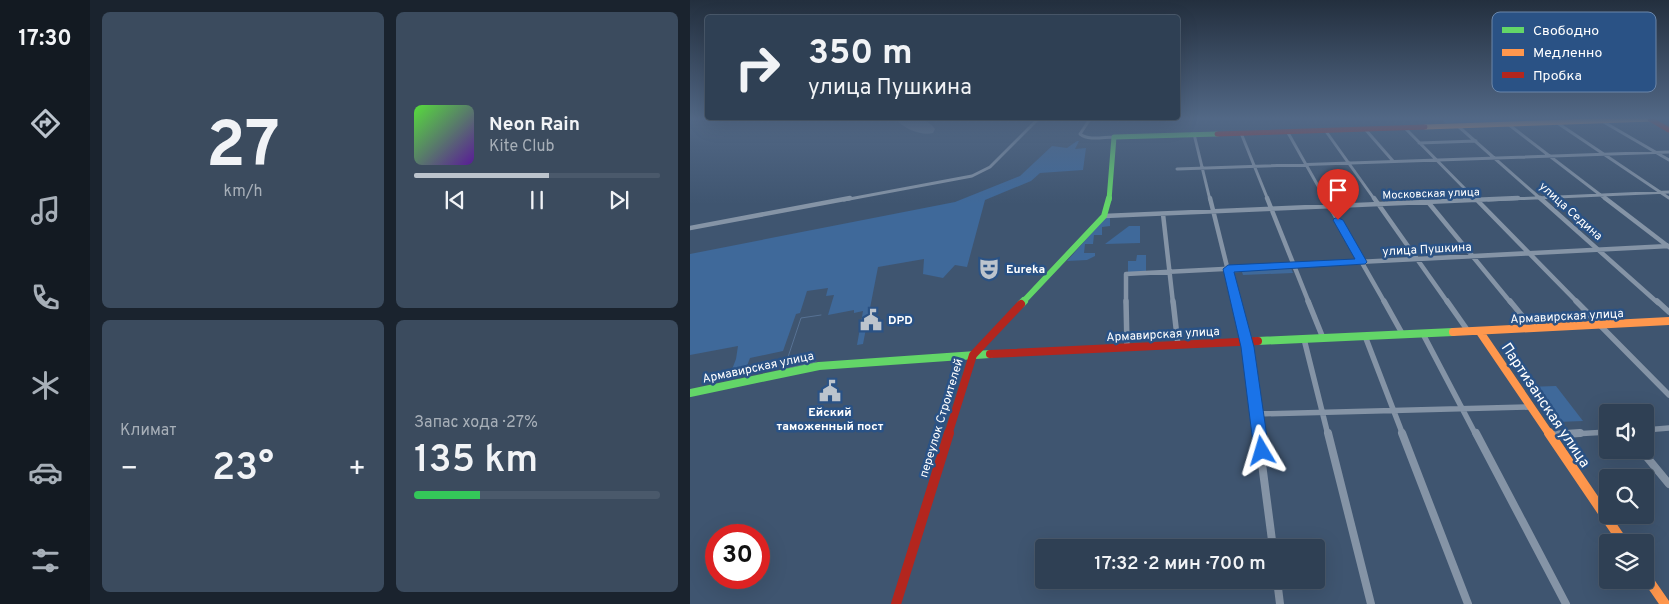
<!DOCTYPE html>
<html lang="ru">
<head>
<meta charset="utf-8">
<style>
	body { margin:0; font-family:Overpass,sans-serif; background:#3b4b5e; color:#f1f3f6; height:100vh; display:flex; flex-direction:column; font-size:19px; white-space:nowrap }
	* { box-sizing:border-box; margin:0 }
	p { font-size:16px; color:#a7afb8 }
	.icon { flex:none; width:28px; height:28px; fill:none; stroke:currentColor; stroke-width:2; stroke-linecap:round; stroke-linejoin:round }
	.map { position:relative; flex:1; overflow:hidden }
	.details { display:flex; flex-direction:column; gap:12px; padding:12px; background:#1a232e; width:600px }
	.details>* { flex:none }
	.hud { position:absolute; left:15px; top:15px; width:475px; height:105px; border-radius:5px; box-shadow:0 5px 20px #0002,0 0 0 1px #4a596b; background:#2f4054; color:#f1f3f6; overflow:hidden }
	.controls { position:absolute; left:909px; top:404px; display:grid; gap:10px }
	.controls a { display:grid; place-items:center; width:55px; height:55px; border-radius:5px; background:#2f4054; box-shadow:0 5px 20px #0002,0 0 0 1px #4a596b; font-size:25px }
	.speed { position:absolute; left:15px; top:524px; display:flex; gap:10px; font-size:25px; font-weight:700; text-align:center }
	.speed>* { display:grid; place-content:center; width:65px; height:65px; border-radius:50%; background:#2f4054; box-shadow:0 5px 20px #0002,0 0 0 1px #4a596b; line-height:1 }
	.speed .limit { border:8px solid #d22; background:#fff; color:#111 }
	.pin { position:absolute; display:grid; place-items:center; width:42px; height:42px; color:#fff; margin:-51px -21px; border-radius:50% 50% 50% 0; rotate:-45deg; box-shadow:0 0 5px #0007 }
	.pin .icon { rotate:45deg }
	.me { position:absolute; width:55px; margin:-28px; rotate:353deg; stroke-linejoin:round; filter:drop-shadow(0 0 4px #0008) }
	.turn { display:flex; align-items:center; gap:18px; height:105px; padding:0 20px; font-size:22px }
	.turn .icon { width:65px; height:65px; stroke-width:2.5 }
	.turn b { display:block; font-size:35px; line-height:42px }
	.big { font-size:38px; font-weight:600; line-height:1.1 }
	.details .card { flex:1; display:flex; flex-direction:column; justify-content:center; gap:8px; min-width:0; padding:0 18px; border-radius:8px; background:#3b4b5e }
	.details .dial { align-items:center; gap:0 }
	.dial b { font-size:65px; line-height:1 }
	.song { display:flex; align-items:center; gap:15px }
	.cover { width:60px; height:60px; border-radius:8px; background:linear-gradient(135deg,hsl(110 70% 55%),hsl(270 70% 35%)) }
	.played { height:5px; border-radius:2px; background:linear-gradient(90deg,#bcc4cd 55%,#4a596b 55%) }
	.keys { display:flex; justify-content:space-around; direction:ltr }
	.heat { display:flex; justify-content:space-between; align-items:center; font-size:28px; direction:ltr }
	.charge { height:8px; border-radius:4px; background:linear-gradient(90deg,#34c759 27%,#4a596b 0) }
	.details .tiles { flex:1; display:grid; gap:12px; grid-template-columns:repeat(2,1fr) }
	.trip { position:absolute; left:345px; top:539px; width:290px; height:50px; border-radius:5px; background:#2f4054; box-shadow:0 5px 20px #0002,0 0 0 1px #4a596b; font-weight:600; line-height:50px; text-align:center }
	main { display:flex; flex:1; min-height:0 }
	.menu { display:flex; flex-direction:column; width:90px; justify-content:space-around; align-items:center; background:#131a22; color:#a7afb8 }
	.menu .icon { width:35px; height:35px }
	.menu .current { color:#bcc4cd }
	.menu b { font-size:22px; color:#f1f3f6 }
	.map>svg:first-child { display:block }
	.green { fill:#3f699a }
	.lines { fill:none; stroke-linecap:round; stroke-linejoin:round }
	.stream { stroke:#567193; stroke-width:1 }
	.runway { fill:#62748a; fill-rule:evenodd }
	.street-far3 { stroke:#8594a6; stroke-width:3 }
	.street-far2 { stroke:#8594a6; stroke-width:4.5 }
	.street-far1 { stroke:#8594a6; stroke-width:5.5 }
	.street { stroke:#8594a6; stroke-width:8 }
	.fast-far2 { stroke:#63d668; stroke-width:5 }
	.fast-far1 { stroke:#63d668; stroke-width:6 }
	.fast { stroke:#63d668; stroke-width:8 }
	.slow-far2 { stroke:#ff974d; stroke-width:5 }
	.slow-far1 { stroke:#ff974d; stroke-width:8 }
	.slow { stroke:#ff974d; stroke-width:10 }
	.jam-far2 { stroke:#b3261e; stroke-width:5 }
	.jam-far1 { stroke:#b3261e; stroke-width:8 }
	.jam { stroke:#b3261e; stroke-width:10 }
	.route { fill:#1a73e8; stroke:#114b97 }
	.labels { text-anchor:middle; stroke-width:5; stroke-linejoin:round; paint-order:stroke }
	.far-street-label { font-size:11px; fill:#fff; stroke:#2a5285 }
	.street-label { font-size:12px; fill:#fff; stroke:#2a5285 }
	.poi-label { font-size:12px; font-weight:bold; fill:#fff; stroke:#2a5285; text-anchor:start }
	.near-street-label { font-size:15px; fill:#fff; stroke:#2a5285 }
	.key { fill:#2a5285; stroke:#6a86aa; stroke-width:1 }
	.key-label { font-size:14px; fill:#fff }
</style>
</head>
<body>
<main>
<nav class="menu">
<b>17:30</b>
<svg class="icon current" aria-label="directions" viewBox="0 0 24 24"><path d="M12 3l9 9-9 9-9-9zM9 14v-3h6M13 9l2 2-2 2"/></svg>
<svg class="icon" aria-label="music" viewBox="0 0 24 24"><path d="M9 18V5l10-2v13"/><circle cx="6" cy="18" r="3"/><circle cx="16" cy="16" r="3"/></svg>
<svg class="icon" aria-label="phone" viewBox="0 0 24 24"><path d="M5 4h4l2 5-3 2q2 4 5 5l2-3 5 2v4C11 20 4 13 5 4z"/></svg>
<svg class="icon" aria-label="climate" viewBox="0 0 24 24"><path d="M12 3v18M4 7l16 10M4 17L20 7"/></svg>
<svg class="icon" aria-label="car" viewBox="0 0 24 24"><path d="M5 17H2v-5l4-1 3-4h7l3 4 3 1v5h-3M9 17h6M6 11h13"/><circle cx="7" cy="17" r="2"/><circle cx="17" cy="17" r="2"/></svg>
<svg class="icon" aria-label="filters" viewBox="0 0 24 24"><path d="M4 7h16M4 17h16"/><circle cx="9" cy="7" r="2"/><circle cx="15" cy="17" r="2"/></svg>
</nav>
<section class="details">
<div class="tiles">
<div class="card dial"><b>27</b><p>km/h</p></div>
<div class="card">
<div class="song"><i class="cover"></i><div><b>Neon Rain</b><p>Kite Club</p></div></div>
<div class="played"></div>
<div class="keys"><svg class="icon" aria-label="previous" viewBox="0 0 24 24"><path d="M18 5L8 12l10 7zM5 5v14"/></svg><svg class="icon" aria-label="pause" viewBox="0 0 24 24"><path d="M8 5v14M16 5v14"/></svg><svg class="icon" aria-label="next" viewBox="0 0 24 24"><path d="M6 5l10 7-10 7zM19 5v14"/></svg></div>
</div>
<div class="card"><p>Климат</p>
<div class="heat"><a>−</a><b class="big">23°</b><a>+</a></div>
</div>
<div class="card"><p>Запас хода · 27%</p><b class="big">135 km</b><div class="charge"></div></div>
</div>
</section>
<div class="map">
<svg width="979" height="604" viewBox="0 0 979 604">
	<rect width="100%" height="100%" fill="#3f5570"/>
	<path class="green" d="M764,119H853L856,121L756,123L752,120Z
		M387,141H389L385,149L396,148L393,170L350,173L341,181L295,200L277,267L265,265L253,278L233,274L234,259L188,267L173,344L167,345L173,311L164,313V310L138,315L144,295L136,296L138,288L117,291L110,313L106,314L93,351L60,358L54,374L39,377L46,359L48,346L0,355V254L265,202L330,176L362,146L377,148Z
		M416,217H430L420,218V226L412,227V235H404L403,244H395L394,253H405V256L397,260L377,261Z
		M439,226H450V243L415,244Z
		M447,255H456V272L438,273V261H446Z
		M601,268L603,273L553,275L552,272L543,273L542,271Z
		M866,386L893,421L867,422L852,402L847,403L836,387Z"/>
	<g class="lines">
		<path class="stream" d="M126,362L94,369L111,318L131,315"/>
		<path class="runway" d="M206,119C219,119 237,116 245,129L243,133C232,136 213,129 206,119Z"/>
		<path class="street-far3" d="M400,119L390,134C399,141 413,137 424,137
			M912,121L979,160
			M866,122L979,198
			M818,124L917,200
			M768,126L852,200
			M714,127L786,200
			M675,129L703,161
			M635,130L685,200
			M597,131L636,200
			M551,133L578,200
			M504,134L520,200
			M729,143L786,141
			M487,169L979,152
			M154,200L282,176L300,167L348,119
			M798,200L979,192"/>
		<path class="street-far2" d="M520,198L546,303
			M577,198L619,303
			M635,198L695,303
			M684,198L758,303
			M785,198L888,303
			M850,198L968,303
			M915,198L979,247
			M738,202L821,303
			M473,214L483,303
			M414,216L828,198
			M0,228L160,198
			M436,303V274L979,246"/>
		<path class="street-far1" d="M436,301L437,347
			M483,301L488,345
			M546,301L557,347L568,435
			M618,301L633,338
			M694,301L713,335
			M757,301L778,331
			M820,301L843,329
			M886,301L979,395
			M967,301L979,312
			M733,334L786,435
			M675,336L713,435
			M614,339L638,435
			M567,414L840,407
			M955,430L979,428
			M866,435L918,432"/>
		<path class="street" d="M568,433L583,548
			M638,433L681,604
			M712,433L778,604
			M786,433L876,604
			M861,435L890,433
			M951,450L979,484
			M587,580L590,604"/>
		<path class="fast-far2" d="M419,200L424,137L527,134"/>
		<path class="fast-far1" d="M332,303L414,216L419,198"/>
		<path class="fast" d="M331,304L334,301
			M568,341L763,332
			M0,393L129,366L300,354"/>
		<path class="slow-far2" d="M735,127L962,119"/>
		<path class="slow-far1" d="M763,332L979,321
			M790,332L860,435"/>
		<path class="slow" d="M859,433L933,542
			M955,575L975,604"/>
		<path class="jam-far2" d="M960,119L979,130
			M527,134L735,127"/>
		<path class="jam-far1" d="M300,354L568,341
			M258,435L283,355L331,304"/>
		<path class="jam" d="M206,604L259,433"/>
	</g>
	<linearGradient id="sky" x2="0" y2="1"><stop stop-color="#232f3e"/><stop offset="0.58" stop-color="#526886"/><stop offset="1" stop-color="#526886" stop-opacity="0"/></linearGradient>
	<rect width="979" height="204" fill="url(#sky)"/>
	<path class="route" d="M645,218H648L653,220L677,262L675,264L544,272L564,347L579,451L577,456L572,458L566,456L564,451L551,347L533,269L538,265L665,259L643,220Z"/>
	<defs>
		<g id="theatre-bare" transform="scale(1.725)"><path d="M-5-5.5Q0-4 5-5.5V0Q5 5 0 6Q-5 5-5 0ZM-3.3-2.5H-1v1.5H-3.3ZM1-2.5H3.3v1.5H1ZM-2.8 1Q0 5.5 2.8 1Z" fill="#bcc4cd" stroke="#2a5285" stroke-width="2.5" paint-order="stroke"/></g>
		<g id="civic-bare" transform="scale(1.725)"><path d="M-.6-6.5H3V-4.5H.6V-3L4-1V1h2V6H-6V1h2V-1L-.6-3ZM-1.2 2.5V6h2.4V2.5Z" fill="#bcc4cd" stroke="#2a5285" stroke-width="2.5" paint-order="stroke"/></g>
	</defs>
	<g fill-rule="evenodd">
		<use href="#theatre-bare" x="299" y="269"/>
		<use href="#civic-bare" x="181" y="320"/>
		<use href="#civic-bare" x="140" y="391"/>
	</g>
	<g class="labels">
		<g class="far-street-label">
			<text transform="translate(741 193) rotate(-2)" y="4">Московская улица</text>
		</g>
		<g class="street-label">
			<text transform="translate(881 211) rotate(42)" y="4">улица Седина</text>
			<text transform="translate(737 249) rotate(-3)" y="4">улица Пушкина</text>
			<text transform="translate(877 316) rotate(-3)" y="4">Армавирская улица</text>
			<text transform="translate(473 334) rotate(-3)" y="4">Армавирская улица</text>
			<text transform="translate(68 367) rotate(-12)" y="4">Армавирская улица</text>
			<text transform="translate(251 418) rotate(-73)" y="4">переулок Строителей</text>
		</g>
		<g class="poi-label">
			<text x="316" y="273">Eureka</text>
			<text x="198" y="324">DPD</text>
			<text x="140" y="416" text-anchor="middle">Ейский<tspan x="140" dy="14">таможенный пост</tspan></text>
		</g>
		<g class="near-street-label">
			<text transform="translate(856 405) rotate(56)" y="5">Партизанская улица</text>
		</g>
	</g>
	<rect x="802" y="12" width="164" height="80" rx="8" class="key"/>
	<rect x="812" y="27" width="22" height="6" fill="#63d668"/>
	<rect x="812" y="49" width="22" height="7" fill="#ff974d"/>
	<rect x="812" y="72" width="22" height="6" fill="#b3261e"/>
	<g class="key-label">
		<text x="843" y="35">Свободно</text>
		<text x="843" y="57">Медленно</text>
		<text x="843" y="80">Пробка</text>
	</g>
</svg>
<div class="controls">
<a><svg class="icon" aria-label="sound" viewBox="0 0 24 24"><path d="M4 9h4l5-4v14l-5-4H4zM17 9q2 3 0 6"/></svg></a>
<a><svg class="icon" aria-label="search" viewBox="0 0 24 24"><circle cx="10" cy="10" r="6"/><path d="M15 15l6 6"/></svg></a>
<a><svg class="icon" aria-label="layers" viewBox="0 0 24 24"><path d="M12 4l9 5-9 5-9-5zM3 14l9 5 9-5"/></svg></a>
</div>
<div class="speed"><div class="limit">30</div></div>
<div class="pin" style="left:648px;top:220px;background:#d93025"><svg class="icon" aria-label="arrive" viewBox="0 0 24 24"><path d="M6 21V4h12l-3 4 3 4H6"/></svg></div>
<svg class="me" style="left:572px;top:451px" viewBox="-20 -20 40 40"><path d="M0-17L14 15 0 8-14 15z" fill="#1a73e8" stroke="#fff" stroke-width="4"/></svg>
<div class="trip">17:32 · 2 мин · 700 m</div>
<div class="hud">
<div class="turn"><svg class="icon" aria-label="right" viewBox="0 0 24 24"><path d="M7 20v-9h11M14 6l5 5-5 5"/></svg><div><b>350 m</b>улица Пушкина</div></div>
</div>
</div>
</main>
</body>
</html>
